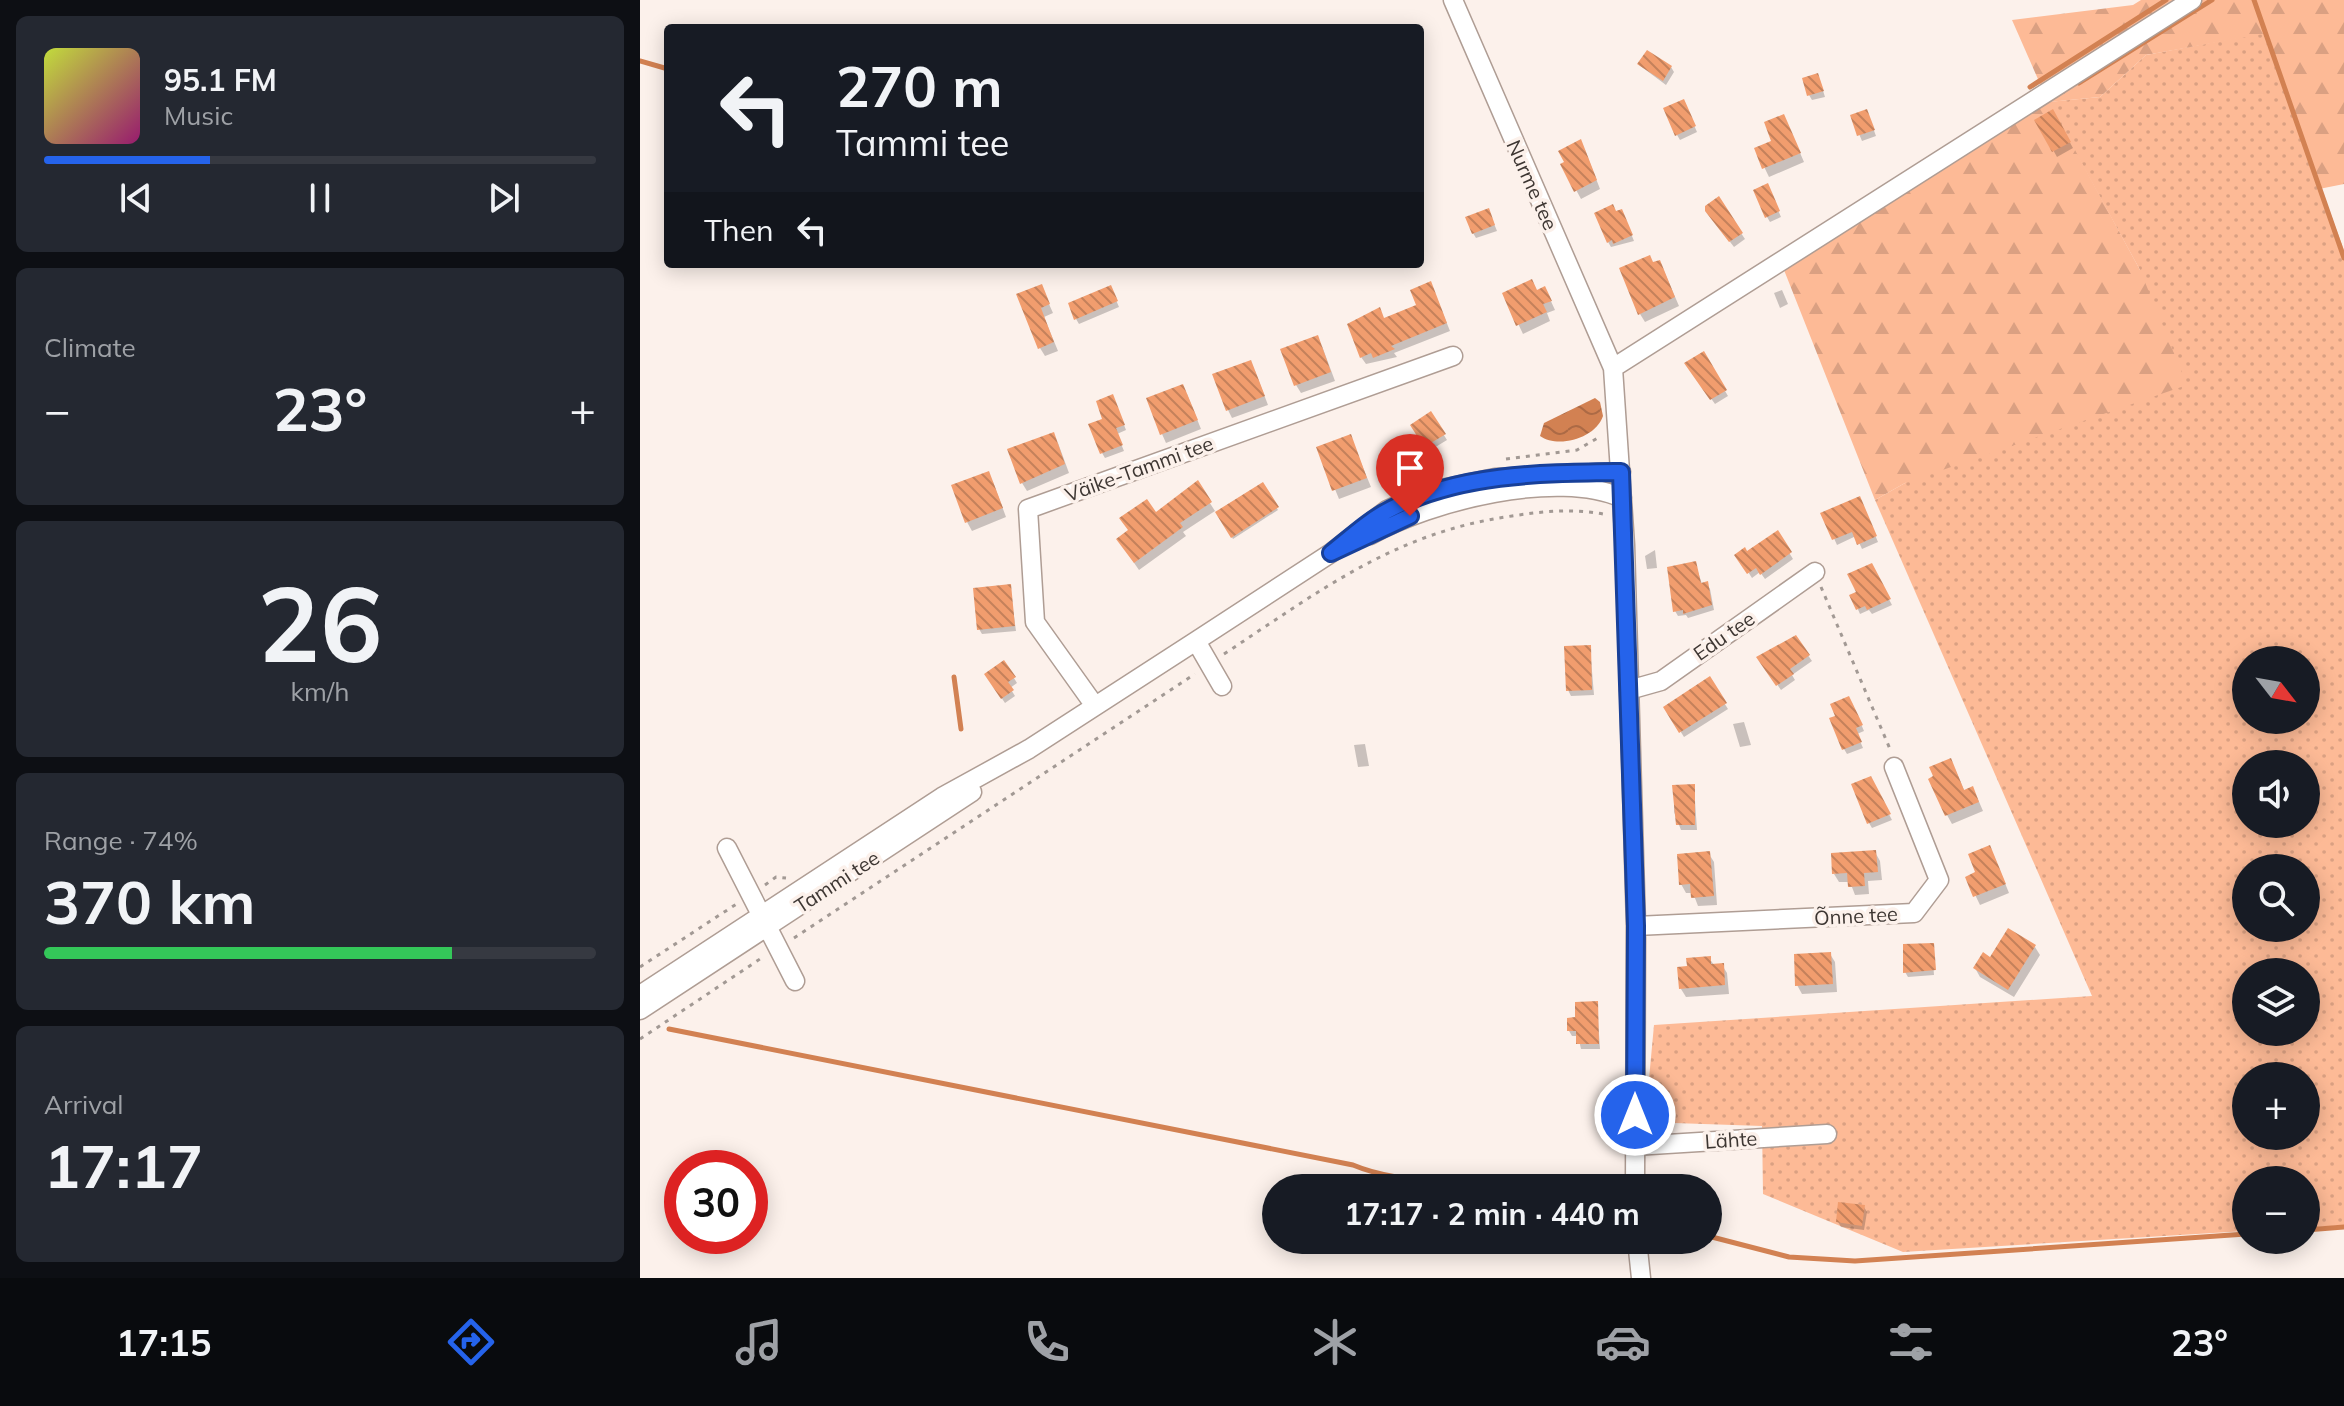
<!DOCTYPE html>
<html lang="en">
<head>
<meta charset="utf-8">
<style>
	body { margin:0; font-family:Mulish,sans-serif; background:#242831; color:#f1f3f6; height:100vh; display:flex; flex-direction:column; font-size:30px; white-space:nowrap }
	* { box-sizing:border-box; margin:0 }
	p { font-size:26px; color:#9ea1a6 }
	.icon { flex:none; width:44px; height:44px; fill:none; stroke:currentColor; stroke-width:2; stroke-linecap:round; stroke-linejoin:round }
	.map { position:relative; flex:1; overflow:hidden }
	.side { display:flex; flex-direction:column; gap:16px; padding:16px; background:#0d0f14; width:640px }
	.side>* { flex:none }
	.hud { position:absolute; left:24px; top:24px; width:760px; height:244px; border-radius:8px; box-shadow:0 4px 20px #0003; background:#171b24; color:#f1f3f6; overflow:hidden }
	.needle { width:52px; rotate:121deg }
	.fabs { position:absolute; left:1592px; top:646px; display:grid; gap:16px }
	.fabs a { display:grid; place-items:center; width:88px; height:88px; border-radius:50%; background:#171b24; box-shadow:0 4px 20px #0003; font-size:40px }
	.speed { position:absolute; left:24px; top:1150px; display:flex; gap:16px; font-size:40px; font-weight:700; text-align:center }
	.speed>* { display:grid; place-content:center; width:104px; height:104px; border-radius:50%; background:#171b24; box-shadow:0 4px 20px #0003; line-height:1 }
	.speed .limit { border:12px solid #d22; background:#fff; color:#111 }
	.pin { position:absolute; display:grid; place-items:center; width:68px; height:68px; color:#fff; margin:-82px -34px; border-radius:50% 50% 50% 0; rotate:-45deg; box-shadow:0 0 8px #0007 }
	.pin .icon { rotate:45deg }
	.me { position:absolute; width:88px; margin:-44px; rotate:0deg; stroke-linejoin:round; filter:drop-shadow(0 0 6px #0008) }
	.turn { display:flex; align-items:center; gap:28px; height:168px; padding:0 40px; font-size:36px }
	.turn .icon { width:104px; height:104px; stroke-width:2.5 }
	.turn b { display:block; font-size:56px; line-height:68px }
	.then { display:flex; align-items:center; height:76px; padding:0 40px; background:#0003; gap:16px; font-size:30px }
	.big { font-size:60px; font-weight:700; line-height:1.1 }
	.side .tile { flex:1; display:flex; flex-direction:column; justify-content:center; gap:12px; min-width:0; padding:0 28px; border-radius:12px; background:#242831 }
	.side .dial { align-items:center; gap:0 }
	.dial b { font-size:104px; line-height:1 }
	.song { display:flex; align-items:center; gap:24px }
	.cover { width:96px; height:96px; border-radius:12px; background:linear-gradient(135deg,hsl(70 70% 55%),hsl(320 70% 35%)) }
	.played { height:8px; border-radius:4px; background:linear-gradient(90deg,#2563eb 30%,#363941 30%) }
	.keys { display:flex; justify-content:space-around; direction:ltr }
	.heat { display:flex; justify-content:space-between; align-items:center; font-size:44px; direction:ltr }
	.charge { height:12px; border-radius:6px; background:linear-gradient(90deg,#34c759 74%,#363941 0) }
	.trip { position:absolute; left:622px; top:1174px; width:460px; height:80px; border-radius:40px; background:#171b24; box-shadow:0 4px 20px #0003; font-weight:700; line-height:80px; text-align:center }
	.menu { display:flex; height:128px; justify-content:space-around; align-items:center; background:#090b0e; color:#9ea1a6 }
	.menu .icon { width:56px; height:56px }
	.menu .selected { color:#2563eb }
	.menu b { font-size:36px; color:#f1f3f6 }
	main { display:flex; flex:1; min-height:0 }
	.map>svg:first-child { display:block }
	.grass { fill:url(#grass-dots); fill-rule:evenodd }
	.forest { fill:url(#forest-firs) }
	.water { fill:url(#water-waves) }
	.shadow { fill:#0003 }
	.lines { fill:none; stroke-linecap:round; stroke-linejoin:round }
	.stream { stroke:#d28152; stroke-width:5 }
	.building { fill:url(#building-back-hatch) }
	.minor-casing { stroke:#af9d94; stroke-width:21 }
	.path { stroke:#a29994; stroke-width:3; stroke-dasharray:4 6; stroke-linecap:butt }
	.minor { stroke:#fff; stroke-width:18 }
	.route-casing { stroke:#184099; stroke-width:20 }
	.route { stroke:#2563eb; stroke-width:14 }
	.labels { text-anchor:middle; stroke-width:7; stroke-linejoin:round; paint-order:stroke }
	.street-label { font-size:20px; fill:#3d3632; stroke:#fcf1eb }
</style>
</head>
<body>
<main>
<section class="side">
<div class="tile">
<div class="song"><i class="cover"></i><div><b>95.1 FM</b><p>Music</p></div></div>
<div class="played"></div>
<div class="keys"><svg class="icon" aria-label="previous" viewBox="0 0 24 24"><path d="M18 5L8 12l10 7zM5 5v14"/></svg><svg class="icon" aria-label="pause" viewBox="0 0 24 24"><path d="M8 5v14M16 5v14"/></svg><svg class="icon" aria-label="next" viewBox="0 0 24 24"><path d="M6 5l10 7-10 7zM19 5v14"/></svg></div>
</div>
<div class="tile"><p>Climate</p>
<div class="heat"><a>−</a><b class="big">23°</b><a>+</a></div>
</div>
<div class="tile dial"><b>26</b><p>km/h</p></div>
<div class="tile"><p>Range · 74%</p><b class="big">370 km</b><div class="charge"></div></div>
<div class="tile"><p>Arrival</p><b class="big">17:17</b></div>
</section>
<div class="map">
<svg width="1704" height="1278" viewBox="0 0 1704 1278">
	<defs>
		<pattern id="grass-dots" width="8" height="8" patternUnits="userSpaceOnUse" patternTransform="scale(2)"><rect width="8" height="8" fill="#fdba96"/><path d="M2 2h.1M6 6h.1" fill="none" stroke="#daa082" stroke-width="1.8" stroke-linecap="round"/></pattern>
		<pattern id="forest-firs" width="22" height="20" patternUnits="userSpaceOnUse" patternTransform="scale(2)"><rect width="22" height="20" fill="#fdba96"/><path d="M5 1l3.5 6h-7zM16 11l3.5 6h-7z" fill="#daa082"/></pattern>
		<pattern id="water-waves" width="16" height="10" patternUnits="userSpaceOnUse" patternTransform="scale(2)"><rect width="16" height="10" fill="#d28152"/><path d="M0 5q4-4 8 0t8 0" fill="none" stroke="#ac6a45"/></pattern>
		<pattern id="building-back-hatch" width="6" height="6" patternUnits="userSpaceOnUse" patternTransform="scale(2)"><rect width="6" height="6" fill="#f19d6e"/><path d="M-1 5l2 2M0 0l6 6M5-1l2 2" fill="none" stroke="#c4815b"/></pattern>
	</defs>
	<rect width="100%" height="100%" fill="#fcf1eb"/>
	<path class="grass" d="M1623,33L1704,250V1225L1666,1228V1180H1606V1231L1263,1252L1123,1194L1122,1126L1005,1122L1014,1025L1452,996L1235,500L1265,483L1500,270L1408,102L1460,97L1506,55ZM1606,660H1666V720H1606ZM1606,764H1666V824H1606ZM1606,868H1666V928H1606ZM1606,972H1666V1032H1606ZM1606,1076H1666V1136H1606Z"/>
	<path class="forest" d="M1501,0H1704V184L1679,189L1623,34L1506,55L1460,97L1409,102L1500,270L1547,385L1265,483L1235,500L1144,270L1408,102L1372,20L1493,5Z"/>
	<path class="water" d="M955,398L960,402L963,416C956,438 918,449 900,436L904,423Z"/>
	<path class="shadow" d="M999,65L1031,67L1034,72L1026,85Z
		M1180,81L1185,97L1172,100L1169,95Z
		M1046,107L1057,132L1040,140L1037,135Z
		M1413,112L1433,148L1417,157L1397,121Z
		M1212,117H1229L1236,136L1222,141Z
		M1148,125L1164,162L1129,177L1116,150L1134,142Z
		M945,150L960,189L941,199L922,164Z
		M1130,191L1141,217L1130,222L1127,217Z
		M1078,199L1105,239L1094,247L1070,216Z
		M976,213L984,216L994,241L971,247L968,242Z
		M851,216L857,231L836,238L833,233Z
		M1024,271L1039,306L1005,322L1000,314Z
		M401,286L413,313L404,317L418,351L405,356L400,348Z
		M1142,290L1148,304L1140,308L1134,293Z
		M794,291L810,331L754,353L757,357L726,364L721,357L744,320L778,307Z
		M897,292L909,297L915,310L907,313L910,321L883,334L864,294Z
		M473,293L479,307L439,324L436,319Z
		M682,346L695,381L661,393L656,385Z
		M1063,354L1088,396L1075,404L1050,369Z
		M615,371L628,405L592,418L588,410Z
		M547,394L561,429L526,443L522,434Z
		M475,402L486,430L477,434L484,451L465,458L462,453L465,420Z
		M790,413L807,440L789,451L772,425Z
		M710,436L731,487L699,499L678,448Z
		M418,443L429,473L387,491L382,483Z
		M353,482L366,517L332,531L327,522Z
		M557,483L575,511L543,532L546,536L499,570L483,547L516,515Z
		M622,484L638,510L593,539L577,513Z
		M1222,504L1238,542L1222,549L1216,536L1197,545L1183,514Z
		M1137,533L1153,559L1125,579L1120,572L1112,578L1097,555L1107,554Z
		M1015,550L1017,568L1007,569L1005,556Z
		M1055,563L1062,584L1066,583L1070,589L1074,610L1048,618L1046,615L1038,616L1035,611Z
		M1231,565L1252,605L1232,614L1229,610L1220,614L1212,596L1218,593Z
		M370,587L376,631L342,634L339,629Z
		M1156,638L1172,661L1152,675L1155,680L1141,690L1122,663Z
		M950,647L954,695L931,696L928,690Z
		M364,662L377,683L370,688L375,696L365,703L346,675Z
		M1069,679L1088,709L1044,737L1025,707Z
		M1212,703L1224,731L1217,734L1223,748L1207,754L1204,749Z
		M1104,722L1111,745L1100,747L1093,724Z
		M725,744L729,766L718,767L714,745Z
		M1315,769L1325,792L1337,797L1343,811L1312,824L1307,815Z
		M1230,778L1252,820L1232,828L1229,823Z
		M1054,786L1057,830H1041L1034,812V787Z
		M1235,852L1240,861L1242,880L1228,881L1229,894L1215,895L1210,882H1199L1194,874Z
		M1069,854L1074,862L1077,905L1058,906L1053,893H1046L1041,884Z
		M1354,856L1369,893L1340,905L1327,878L1338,874Z
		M1395,947L1400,955L1374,997L1340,977L1335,968Z
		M1292,948L1294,975L1268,977L1265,972Z
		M1190,954L1195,962L1197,992L1162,994L1157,985Z
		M1069,958L1074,965H1082L1087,973L1089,994L1046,997L1041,989L1049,968Z
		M957,1003L960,1049H941L938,1036H932L929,1031Z
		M1068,1188L1075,1193L1077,1213L1068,1214Z
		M1224,1207L1227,1212L1224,1230L1201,1227L1198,1222Z"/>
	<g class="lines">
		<path class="stream" d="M1614,0L1704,258
			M0,61L28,69
			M1439,83L1572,0
			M1390,87L1526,0
			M314,677L321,729
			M29,1029L713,1165C758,1184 806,1178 854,1188
			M1666,1230L1704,1227
			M1068,1236L1149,1257L1215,1261L1606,1234"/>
	</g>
	<path class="building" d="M1007,50L1032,66L1023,81L997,64Z
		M1178,73L1184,91L1167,96L1162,78Z
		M1044,99L1056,126L1035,136L1023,108Z
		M1227,109L1235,130L1217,136L1210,115Z
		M1413,109L1431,142L1412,152L1394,120Z
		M1144,114L1161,153L1122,169L1114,148L1131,141L1124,122Z
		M941,139L957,180L934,192L920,164L924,162L918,151Z
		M1128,183L1140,211L1125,218L1113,190Z
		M1079,196L1103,233L1089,242L1065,211V206Z
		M973,204L976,211L982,209L993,235L973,244L972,240L967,243L954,213Z
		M849,208L855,225L832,234L825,217Z
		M1010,255L1013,262L1020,260L1035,297L998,315L979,268Z
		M892,279L897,290L905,286L912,301L903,304L907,312L876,326L862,293Z
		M791,281L807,323L751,346L755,349L733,358L731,353L720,358L707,324L740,307L744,318L776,305L770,290Z
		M402,284L410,304L401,308L414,342L398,349L376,294Z
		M471,285L478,301L434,320L428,303Z
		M678,335L691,372L654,386L640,349Z
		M1064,351L1087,390L1070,400L1044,363Z
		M611,360L625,396L586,411L572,374Z
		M543,384L558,420L520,435L506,398Z
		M473,394L485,425L476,428L483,445L460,454L448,424L462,419L456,401Z
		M791,411L806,434L784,447L770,425Z
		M414,432L425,464L380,484L367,449Z
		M711,434L727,478L692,491L676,447Z
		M349,471L363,508L325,523L311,485Z
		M558,480L572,502L540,523L543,527L494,563L476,539L488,530L479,518L507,499L516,512Z
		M623,482L639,507L591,538L575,512Z
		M1220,496L1237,536L1217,545L1212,532L1192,540L1180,513Z
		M1138,530L1152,552L1120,575L1116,568L1107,574L1094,555L1105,547L1107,551Z
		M1056,561L1061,583L1068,581L1072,605L1043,614V610L1033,612L1027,567Z
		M1232,563L1251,599L1227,610L1225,606L1216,610L1209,595L1216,592L1207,574Z
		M371,584L375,626L337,630L333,588Z
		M1156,635L1170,655L1150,669L1154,674L1136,686L1116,657Z
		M951,645L952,690L926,691L924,646Z
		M364,660L376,677L368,682L374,690L361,699L344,674Z
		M1070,676L1087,703L1039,733L1023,707Z
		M1209,696L1223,725L1216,728L1222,742L1202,750L1189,718L1195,716L1190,704Z
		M1311,758L1324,790L1333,786L1339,802L1305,816L1288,779L1293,776L1289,767Z
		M1231,776L1251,814L1227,824L1211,784Z
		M1055,784V825H1036L1032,785Z
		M1350,845L1366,884L1333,897L1325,877L1335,872L1328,854Z
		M1236,850L1238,872L1224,873L1225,886L1208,887L1207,873L1192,874L1191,853Z
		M1070,851L1074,896L1051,898L1050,884L1039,885L1037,854Z
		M1368,928L1396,945L1368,990L1333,968L1343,952L1350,957Z
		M1294,943L1296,970L1263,973V944Z
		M1191,952L1193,984L1155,986L1154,954Z
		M1071,956V964L1084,963L1085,985L1039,989L1037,967L1047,966L1046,958Z
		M958,1001L959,1044H936V1031H927V1018L935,1017V1002Z
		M1198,1202L1225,1205L1222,1226L1196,1222Z"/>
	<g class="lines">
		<g class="minor-casing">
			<path id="minor" d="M813,0L973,368L985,545L996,926L995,1188
				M973,368L1552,0
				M730,535C791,501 917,469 982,498
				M556,641L582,686
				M989,690L1021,681L1175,572
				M455,706L395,622L388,509L813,356
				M87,848L155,981
				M996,926L1274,913L1299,880L1254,767
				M0,995L302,797L389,749L556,641L691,553L747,510L787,492L855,478L981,472
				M0,1010L332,792
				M995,1146L1187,1134
				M997,1240L1001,1278"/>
		</g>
		<path class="path" d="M866,459L937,450L961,436
			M1181,587L1250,749
			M584,654C680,591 755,532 872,516C905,511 935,508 968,515
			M125,885L136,877L146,878
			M154,938L555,674
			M0,967L98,903
			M0,1039L123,957"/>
		<use href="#minor" class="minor"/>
	</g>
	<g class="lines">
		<g class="route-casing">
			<path id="route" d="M770,516L691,553C710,538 729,520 751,509C821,473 903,473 981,472L996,926L995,1115"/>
		</g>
		<use href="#route" class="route"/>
	</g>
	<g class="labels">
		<g class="street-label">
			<text transform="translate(892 185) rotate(66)" y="7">Nurme tee</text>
			<text transform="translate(499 469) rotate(-20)" y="7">Väike-Tammi tee</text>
			<text transform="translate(1084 636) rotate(-35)" y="7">Edu tee</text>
			<text transform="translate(197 882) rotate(-33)" y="7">Tammi tee</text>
			<text transform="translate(1216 916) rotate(-3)" y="7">Õnne tee</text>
			<text transform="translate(1091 1140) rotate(-4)" y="7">Lähte</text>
		</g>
	</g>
</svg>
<div class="fabs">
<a><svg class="needle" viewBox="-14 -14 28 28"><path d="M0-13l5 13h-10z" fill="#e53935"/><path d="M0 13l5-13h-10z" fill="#9ea1a6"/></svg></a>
<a><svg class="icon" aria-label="sound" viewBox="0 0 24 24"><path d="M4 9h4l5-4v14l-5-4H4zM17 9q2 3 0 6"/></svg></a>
<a><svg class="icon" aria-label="search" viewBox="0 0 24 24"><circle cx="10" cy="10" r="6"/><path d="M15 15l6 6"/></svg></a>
<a><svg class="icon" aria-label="layers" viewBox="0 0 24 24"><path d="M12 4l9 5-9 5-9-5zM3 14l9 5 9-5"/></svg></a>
<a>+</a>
<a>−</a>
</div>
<div class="speed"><div class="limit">30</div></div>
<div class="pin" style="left:770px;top:516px;background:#d93025"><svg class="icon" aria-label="arrive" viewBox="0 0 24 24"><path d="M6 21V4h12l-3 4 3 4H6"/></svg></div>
<svg class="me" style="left:995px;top:1115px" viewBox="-20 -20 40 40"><circle r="17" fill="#2563eb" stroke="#fff" stroke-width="3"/><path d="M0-11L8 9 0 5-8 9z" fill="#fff"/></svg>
<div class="trip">17:17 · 2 min · 440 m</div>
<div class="hud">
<div class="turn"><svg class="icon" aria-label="left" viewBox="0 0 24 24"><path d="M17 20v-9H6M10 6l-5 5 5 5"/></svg><div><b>270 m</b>Tammi tee</div></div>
<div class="then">Then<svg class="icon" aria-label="left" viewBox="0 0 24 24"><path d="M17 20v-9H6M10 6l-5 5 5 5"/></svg></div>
</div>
</div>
</main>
<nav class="menu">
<b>17:15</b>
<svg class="icon selected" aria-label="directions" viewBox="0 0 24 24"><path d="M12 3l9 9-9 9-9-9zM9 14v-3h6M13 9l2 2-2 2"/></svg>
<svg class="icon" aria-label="music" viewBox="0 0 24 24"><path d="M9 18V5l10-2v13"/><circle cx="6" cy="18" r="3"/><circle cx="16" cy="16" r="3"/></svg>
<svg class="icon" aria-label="phone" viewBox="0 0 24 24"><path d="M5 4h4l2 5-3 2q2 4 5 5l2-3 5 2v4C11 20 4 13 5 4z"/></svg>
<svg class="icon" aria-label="climate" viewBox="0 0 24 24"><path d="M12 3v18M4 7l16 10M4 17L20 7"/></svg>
<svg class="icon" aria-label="car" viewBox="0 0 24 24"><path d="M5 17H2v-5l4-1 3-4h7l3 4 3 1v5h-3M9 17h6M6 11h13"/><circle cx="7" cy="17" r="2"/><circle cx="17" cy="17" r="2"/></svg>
<svg class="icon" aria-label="filters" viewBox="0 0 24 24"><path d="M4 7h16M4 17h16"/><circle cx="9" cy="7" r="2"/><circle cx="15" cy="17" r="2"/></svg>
<b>23°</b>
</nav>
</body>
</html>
